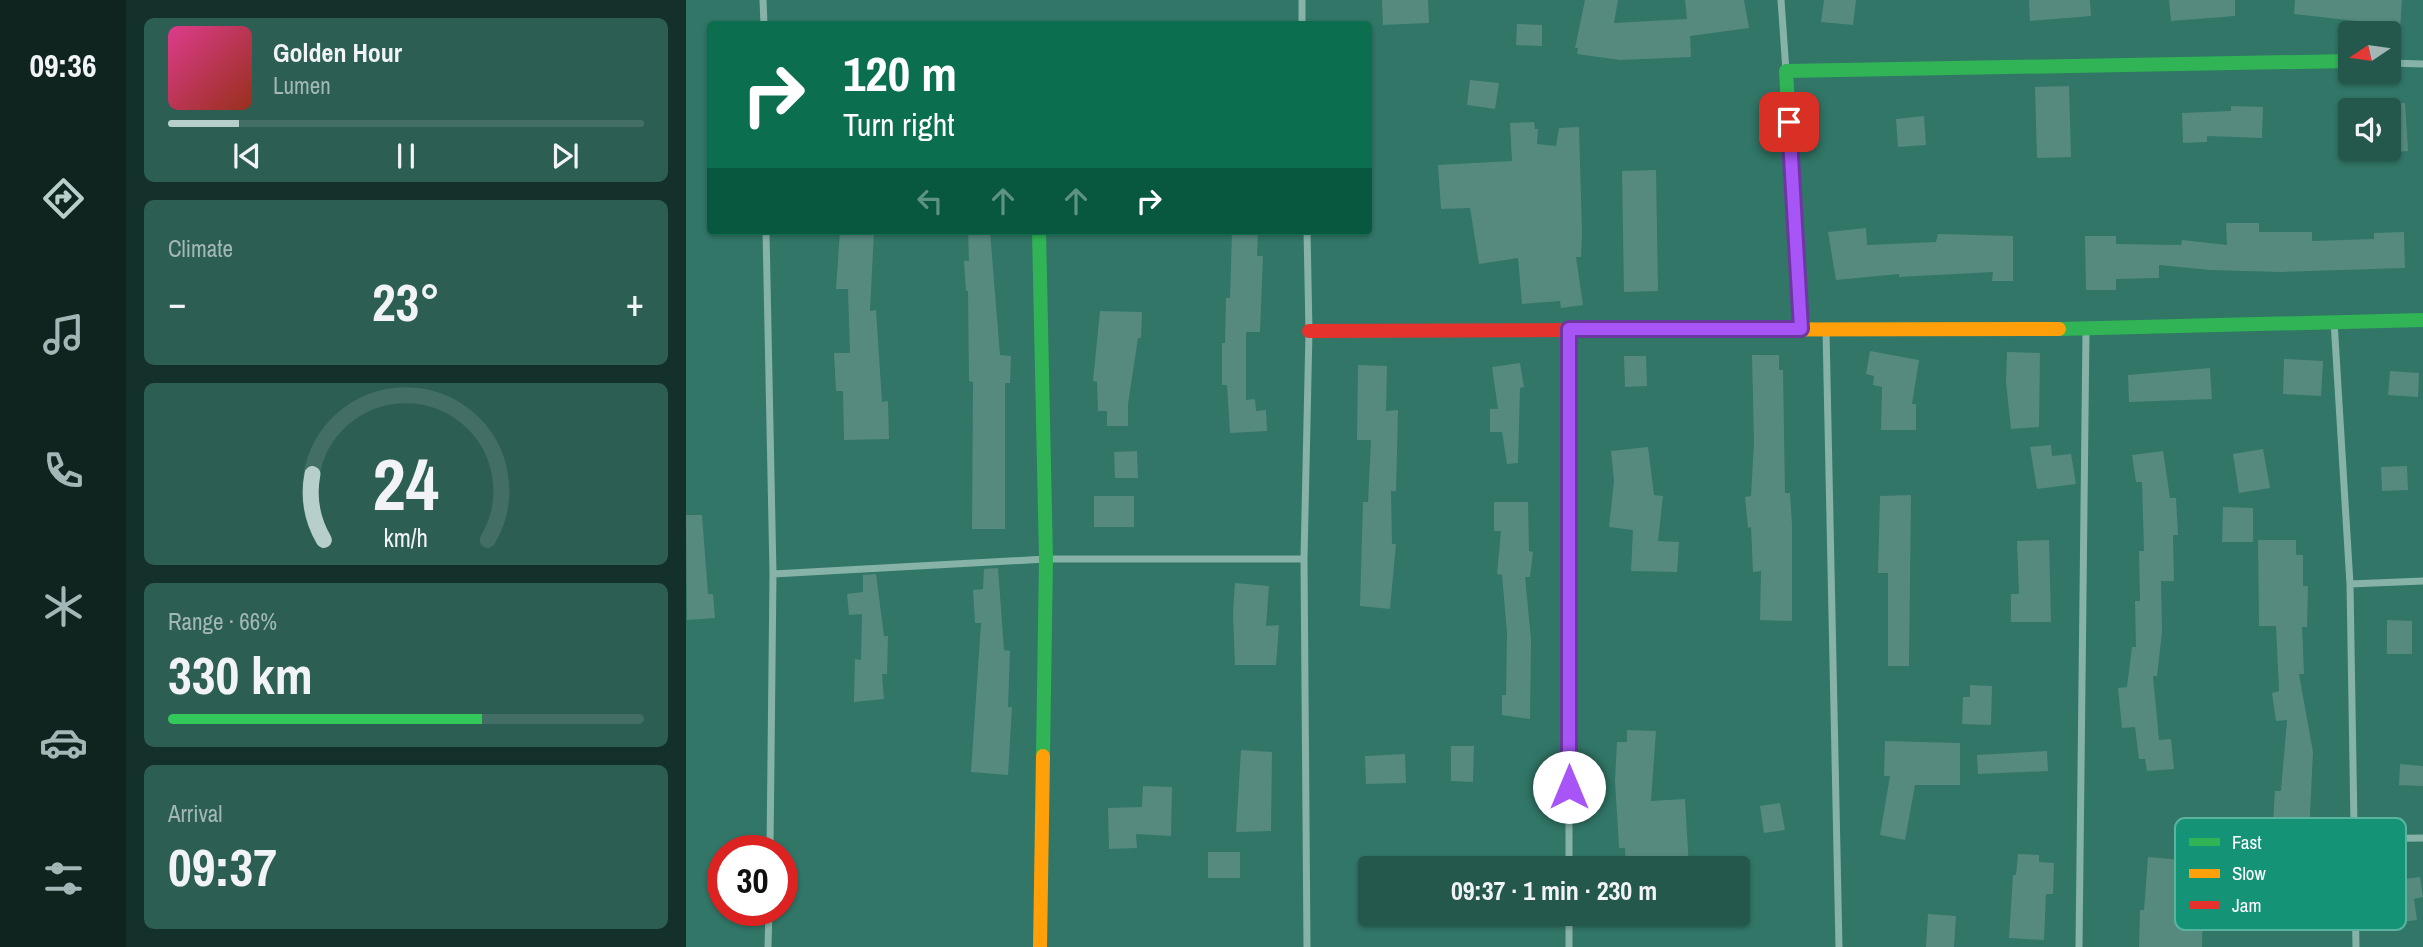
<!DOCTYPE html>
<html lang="en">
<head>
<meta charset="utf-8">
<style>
	body { margin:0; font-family:"Archivo Narrow",sans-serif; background:#2d5e54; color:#f1f3f6; height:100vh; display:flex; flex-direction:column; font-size:26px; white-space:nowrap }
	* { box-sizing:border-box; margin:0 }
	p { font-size:23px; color:#a3b8b6 }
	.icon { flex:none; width:38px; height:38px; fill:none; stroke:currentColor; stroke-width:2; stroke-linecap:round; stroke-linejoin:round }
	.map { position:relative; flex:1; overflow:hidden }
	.side { display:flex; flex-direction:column; gap:18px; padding:18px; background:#14302a; width:560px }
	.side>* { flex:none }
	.hud { position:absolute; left:21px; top:21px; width:665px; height:214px; border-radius:7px; box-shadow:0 2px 5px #0004; background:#0b6e4f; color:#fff; overflow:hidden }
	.needle { width:46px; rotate:257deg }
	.tools { position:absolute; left:1652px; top:21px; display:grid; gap:14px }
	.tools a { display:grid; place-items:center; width:63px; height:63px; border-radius:7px; background:#25584d; box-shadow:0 2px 5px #0004; font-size:35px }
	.speed { position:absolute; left:21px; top:835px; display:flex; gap:14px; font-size:35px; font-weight:700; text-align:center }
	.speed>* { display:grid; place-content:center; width:91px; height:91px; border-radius:50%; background:#25584d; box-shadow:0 2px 5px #0004; line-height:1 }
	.speed .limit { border:10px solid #d22; background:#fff; color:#111 }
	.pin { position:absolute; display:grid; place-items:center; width:60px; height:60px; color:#fff; margin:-30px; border-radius:14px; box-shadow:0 4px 10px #0006 }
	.me { position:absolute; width:77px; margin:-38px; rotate:0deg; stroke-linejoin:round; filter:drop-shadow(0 0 5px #0008) }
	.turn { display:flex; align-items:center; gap:24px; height:147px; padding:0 21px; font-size:32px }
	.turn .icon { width:91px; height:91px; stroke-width:2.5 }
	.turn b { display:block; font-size:49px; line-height:60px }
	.lanes { display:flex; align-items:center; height:66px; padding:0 21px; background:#0003; justify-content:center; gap:35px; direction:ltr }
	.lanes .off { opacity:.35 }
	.big { font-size:52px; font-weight:700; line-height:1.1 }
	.side .widget { flex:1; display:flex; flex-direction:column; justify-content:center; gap:10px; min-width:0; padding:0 24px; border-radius:10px; background:#2d5e54 }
	.side .dial { align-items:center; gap:0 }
	.dial svg { height:182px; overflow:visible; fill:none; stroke:#426e65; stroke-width:7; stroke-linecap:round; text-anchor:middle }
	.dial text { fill:#f1f3f6; stroke:none }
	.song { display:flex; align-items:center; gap:21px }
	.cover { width:84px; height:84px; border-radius:10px; background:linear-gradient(135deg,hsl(330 70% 55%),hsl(10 70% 35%)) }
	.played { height:7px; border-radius:4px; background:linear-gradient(90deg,#b7cfca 15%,#426e65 15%) }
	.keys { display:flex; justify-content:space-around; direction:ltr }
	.heat { display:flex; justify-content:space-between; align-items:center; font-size:38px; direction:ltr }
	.charge { height:10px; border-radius:5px; background:linear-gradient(90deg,#34c759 66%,#426e65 0) }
	.trip { position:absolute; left:672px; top:856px; width:392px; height:70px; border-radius:7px; background:#25584d; box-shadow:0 2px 5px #0004; font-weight:700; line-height:70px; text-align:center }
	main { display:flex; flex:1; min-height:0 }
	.tabs { display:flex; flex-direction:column; width:126px; justify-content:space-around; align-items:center; background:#0f231f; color:#a3b8b6 }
	.tabs .icon { width:49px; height:49px }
	.tabs .active { color:#b7cfca }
	.tabs b { font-size:32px; color:#f1f3f6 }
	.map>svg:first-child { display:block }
	.building { fill:#568a7e }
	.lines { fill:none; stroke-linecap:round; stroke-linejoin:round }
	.street { stroke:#86b2a8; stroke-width:7 }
	.fast { stroke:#30b455; stroke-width:14 }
	.slow { stroke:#ff9f0a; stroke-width:14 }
	.jam { stroke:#e5322d; stroke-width:14 }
	.route-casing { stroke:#6d37a1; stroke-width:18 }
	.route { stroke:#a855f7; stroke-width:12 }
	.key { fill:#149376; stroke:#5ab39f; stroke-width:2 }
	.key-label { font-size:19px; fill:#fff }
</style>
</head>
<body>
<main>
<nav class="tabs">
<b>09:36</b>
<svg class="icon active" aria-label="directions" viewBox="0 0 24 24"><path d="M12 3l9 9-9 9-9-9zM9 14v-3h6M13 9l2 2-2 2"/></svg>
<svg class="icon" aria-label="music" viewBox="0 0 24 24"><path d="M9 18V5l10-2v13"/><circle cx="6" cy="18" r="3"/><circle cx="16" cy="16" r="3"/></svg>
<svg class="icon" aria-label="phone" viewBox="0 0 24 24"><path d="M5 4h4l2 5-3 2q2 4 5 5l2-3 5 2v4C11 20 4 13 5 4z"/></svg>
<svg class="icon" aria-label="climate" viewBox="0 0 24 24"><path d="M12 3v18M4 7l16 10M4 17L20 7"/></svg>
<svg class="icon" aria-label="car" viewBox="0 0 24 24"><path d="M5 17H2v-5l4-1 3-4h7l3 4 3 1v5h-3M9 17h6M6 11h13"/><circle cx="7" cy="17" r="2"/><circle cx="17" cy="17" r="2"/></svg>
<svg class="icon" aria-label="filters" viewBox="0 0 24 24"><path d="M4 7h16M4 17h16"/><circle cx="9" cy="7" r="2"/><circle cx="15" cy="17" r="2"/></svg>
</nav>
<section class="side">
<div class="widget">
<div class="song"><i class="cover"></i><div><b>Golden Hour</b><p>Lumen</p></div></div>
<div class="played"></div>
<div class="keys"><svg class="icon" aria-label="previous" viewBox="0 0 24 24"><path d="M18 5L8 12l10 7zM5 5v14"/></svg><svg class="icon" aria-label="pause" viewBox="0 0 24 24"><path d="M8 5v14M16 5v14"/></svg><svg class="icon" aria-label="next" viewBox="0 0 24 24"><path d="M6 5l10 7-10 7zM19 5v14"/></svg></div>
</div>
<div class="widget"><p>Climate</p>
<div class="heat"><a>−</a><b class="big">23°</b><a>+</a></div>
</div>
<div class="widget dial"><svg viewBox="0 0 100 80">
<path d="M14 69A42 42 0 1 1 86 69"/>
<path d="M14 69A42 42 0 0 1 9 40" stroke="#b7cfca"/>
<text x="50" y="56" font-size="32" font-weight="700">24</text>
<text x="50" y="72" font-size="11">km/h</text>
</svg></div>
<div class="widget"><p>Range · 66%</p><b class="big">330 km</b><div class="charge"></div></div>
<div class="widget"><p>Arrival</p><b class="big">09:37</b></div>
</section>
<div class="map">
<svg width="1737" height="947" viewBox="0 0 1737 947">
	<rect width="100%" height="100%" fill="#317667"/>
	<path class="building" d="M696,0H742L743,23L697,25Z
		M899,0H932L928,23L1001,19L999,0H1058L1063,28L1004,36L1005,57L934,60L891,54L892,48H889Z
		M1138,0H1170L1167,25L1135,22Z
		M1343,0H1404L1405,16L1344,21Z
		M1483,0H1549V16L1485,21Z
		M1609,0H1716L1714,29L1678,27L1679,22L1608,14Z
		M831,24L856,25V46L830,45Z
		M784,80L813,83L809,109L781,105Z
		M1383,86L1385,157L1351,158L1349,87Z
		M1719,103L1722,151L1688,153V149H1703V110H1686L1685,105Z
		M1545,106L1577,107L1576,138L1521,136V142L1497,143L1496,113L1545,111Z
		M1238,116L1240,145L1212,147L1210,119Z
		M848,122L849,129H852L851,144L870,146L873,128L893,127L896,233L895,257H890L897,305L875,308L874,301L836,304L832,258L793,264L784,208L755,209L752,165L826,161L824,123Z
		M970,170L972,291L938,292L936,171Z
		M1540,223H1573V232H1626V241L1688,239V233L1718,232L1719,268L1595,272L1524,270L1473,265V278L1430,279V290H1400L1399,236H1430V244L1495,245L1496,240L1541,245Z
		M1180,228L1181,245L1250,242L1252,234L1327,236V281H1306L1307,272L1213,277V274L1150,280L1142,232Z
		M154,231H188L184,311L190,310L196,402L202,401L203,439L158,440L157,391H150L148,353H164L162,289H150Z
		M282,231H304L314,355L325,356L324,383H319V529H286L287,382L283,381L282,291H280L278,261H283Z
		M546,231H572L571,256H577L574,332H560V400L569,399L570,411L580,410L581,431L544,433L541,385H536V343H539L540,298H544Z
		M414,311L456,312L455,338H452L442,404V426H421V411H412L411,382L407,381Z
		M1184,351L1233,360L1226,404H1230V430H1195L1196,387L1187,385L1188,376L1180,374Z
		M1321,352L1354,353L1353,427L1325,429L1320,382Z
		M1066,355H1093V370H1097L1099,493H1104L1106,524V621L1074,620L1075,571L1067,572L1065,527L1062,528L1059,497L1065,496L1068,442Z
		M938,356H960L961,386L939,387Z
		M1598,359L1637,361L1635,396L1597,394Z
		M834,363L838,387L834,388L832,463L821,464L816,432H804V409H812L806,367Z
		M672,365L701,366L700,411L712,410L710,491H705L706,544H710L704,609L674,606L677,502H682L685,440H671Z
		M1524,368L1526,399L1443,402L1442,375Z
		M1704,371L1733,373L1732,397L1702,395Z
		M1365,445L1366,456L1385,454L1390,484L1351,489L1344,447Z
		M962,447L968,495L977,496L972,541L993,542L991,572L945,571L947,530L923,527L928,481L925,451Z
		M1577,449L1584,488L1553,493L1547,454Z
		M451,451L452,478H429L428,452Z
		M1477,451L1484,498H1490L1492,535H1487L1488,581H1475L1476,632L1471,676H1467L1473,740L1485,739L1488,769L1461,771L1459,759H1453L1449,727L1436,728L1432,688L1441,687L1446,647H1450L1449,601H1454L1453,551H1458L1456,482H1450L1446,455Z
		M1721,466L1722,490L1696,491L1695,467Z
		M1225,495L1223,666H1202V573H1192L1194,496Z
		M408,496H448V527H408Z
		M808,502H842L843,551L847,552L844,577H839L845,639L844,719L816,715V695H820L821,632L816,575L811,574L815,531H808Z
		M1537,507L1567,508V542H1536Z
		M0,515H16L22,594H27L29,618L1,620Z
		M1363,540L1365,622H1325V594H1333L1331,541Z
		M1572,540H1610V555H1617V586H1622L1621,627H1616L1618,674H1613L1627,752L1621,877H1615L1619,926L1588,929L1586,877L1576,876L1577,841H1586L1589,791H1595L1601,720L1590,721L1586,693L1593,691L1590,626H1573Z
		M312,568L318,650L324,651L322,707H326L322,775L285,772L295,623H289L287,590L297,589L298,569Z
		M190,574L198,636H202L201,674H196L198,699L168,702L169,659L175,660L176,614L163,615L161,594L177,592V575Z
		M549,583L583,586L580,626L593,625L590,665H549L547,613Z
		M1701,620L1726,621V654H1701Z
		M1284,685L1306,686L1305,725L1276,724L1277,697H1284Z
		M941,730L970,731L965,801L999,799L1003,868H940L939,848H933L929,781L931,742H941Z
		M1199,741L1274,743V785H1229L1219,840L1194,835L1204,776H1198Z
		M765,746H788L787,782L765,781Z
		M555,750L586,752L585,831L550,832Z
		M1361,751L1362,771L1292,774L1291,755Z
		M719,754L720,783L680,784L679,756Z
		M1714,764L1737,766V786L1713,785Z
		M457,786L486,787L485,836L450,834L451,848L423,849L422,808L456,807Z
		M1094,803L1099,830L1078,833L1074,806Z
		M522,852H554V878H522Z
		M1332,854L1353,855V862L1368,863L1367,894H1360L1358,940L1323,938L1327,875H1330Z
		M1462,857L1496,860L1492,911L1517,912L1516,947H1453L1454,910H1458Z
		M1734,877L1737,897L1728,899L1731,920L1698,924L1691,883Z
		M1242,914L1270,916L1268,947H1240Z"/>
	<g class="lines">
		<path class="street" d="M77,0L78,24
			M616,0V24
			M1095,0L1100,71
			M1703,63L1737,64
			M80,231L87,574L84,850
			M621,231L623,331L618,559L621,947
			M1648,321L1664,584L1670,947
			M883,330V868
			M1140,330L1153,947
			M87,574L360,559H618
			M1664,584L1737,581
			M1670,839L1737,838
			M883,914V947
			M82,947L83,910
			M1393,947L1400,330"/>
		<path class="fast" d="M353,231L360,559L357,756
			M1115,329L1100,71L1664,61
			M1373,329L1737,320"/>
		<path class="slow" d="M886,330L1373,329
			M354,947L357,756"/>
		<path class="jam" d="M623,331L886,330"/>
	</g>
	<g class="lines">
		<g class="route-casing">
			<path id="route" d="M883,787V329H1115L1103,122"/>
		</g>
		<use href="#route" class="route"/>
	</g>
	<rect x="1489" y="818" width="231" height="112" rx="10" class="key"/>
	<rect x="1503" y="838" width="31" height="8" fill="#30b455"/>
	<rect x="1503" y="869" width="31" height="9" fill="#ff9f0a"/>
	<rect x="1503" y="901" width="31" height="8" fill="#e5322d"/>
	<g class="key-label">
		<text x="1546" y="849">Fast</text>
		<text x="1546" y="880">Slow</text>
		<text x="1546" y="912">Jam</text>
	</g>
</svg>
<div class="tools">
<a><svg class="needle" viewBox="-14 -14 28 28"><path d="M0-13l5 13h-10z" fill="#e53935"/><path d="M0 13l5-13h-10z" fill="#a3b8b6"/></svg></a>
<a><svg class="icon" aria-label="sound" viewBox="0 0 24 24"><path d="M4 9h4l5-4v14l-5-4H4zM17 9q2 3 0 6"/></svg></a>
</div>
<div class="speed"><div class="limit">30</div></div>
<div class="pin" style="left:1103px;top:122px;background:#d93025"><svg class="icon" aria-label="arrive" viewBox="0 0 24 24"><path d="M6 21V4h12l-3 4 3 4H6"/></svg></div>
<svg class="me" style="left:883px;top:787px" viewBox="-20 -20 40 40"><circle r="19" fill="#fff"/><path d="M0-13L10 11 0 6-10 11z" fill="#a855f7"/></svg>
<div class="trip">09:37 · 1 min · 230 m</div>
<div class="hud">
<div class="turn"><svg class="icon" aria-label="right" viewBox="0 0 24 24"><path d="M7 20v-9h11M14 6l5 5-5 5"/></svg><div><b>120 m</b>Turn right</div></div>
<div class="lanes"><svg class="icon off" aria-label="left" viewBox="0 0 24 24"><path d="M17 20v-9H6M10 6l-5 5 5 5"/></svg><svg class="icon off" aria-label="ahead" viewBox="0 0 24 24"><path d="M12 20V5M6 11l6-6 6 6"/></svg><svg class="icon off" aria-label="ahead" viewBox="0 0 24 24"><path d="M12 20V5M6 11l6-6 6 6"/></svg><svg class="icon" aria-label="right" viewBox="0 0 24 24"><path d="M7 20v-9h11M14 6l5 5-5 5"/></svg></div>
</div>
</div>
</main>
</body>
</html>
